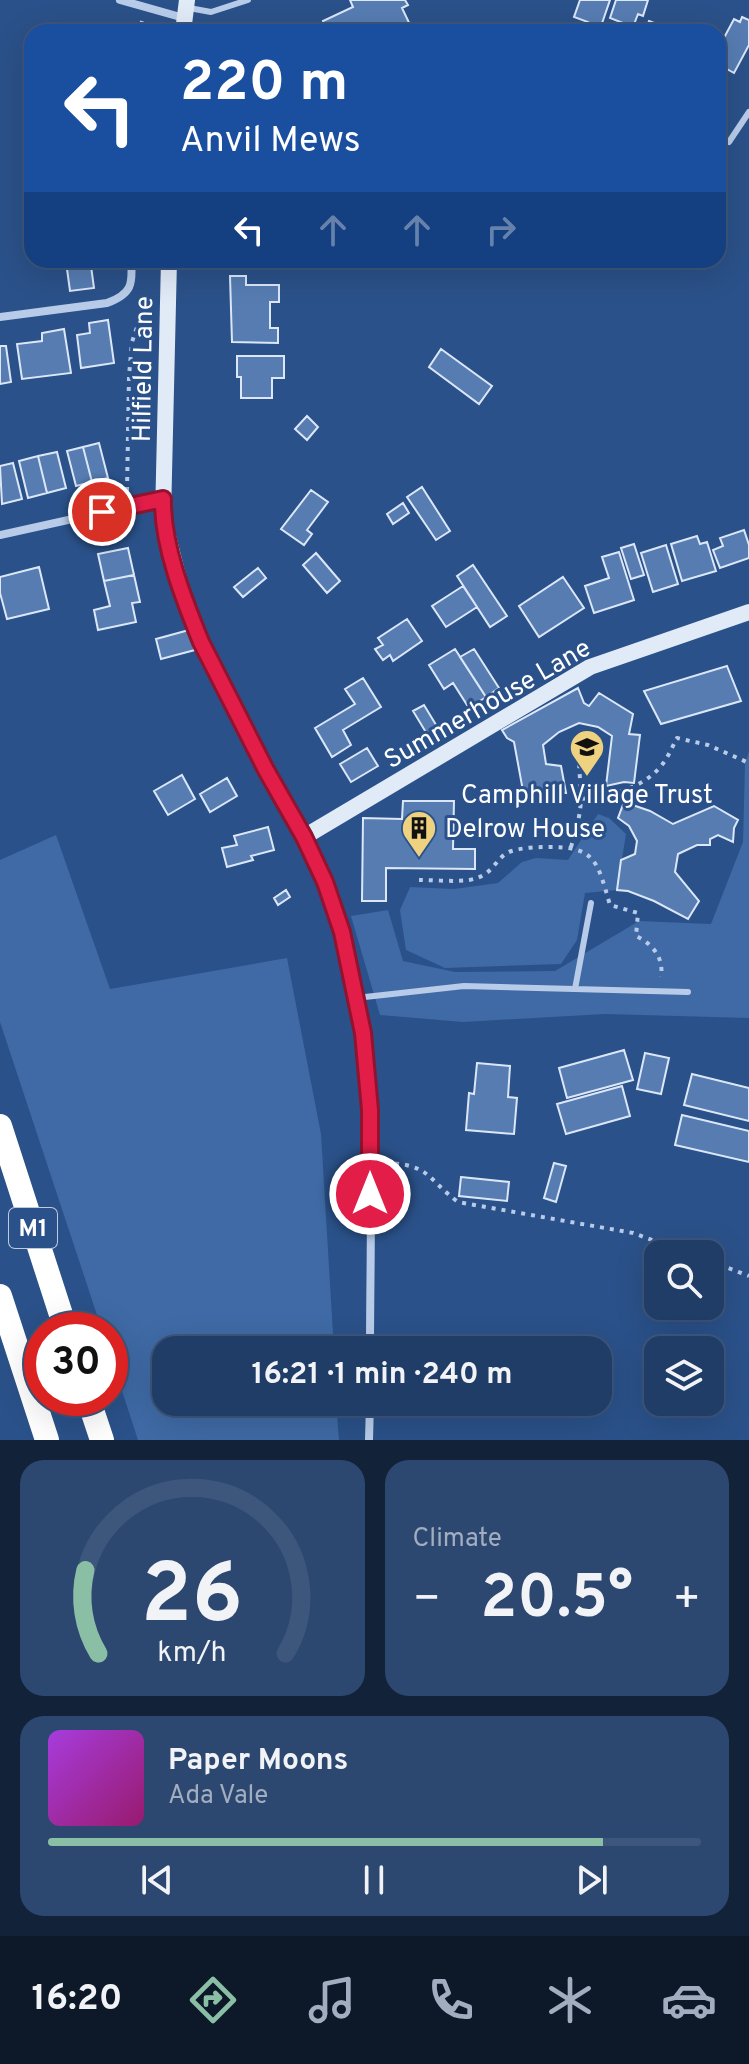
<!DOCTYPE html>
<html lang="en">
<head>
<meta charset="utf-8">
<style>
	body { margin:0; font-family:Overpass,sans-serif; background:#2d4870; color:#f1f3f6; height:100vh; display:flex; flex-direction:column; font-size:30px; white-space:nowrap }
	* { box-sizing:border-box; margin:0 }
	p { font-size:26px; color:#a2aec0 }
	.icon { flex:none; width:44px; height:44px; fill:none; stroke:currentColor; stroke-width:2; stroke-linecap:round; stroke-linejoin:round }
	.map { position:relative; height:1440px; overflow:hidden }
	.sheet { display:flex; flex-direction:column; gap:20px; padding:20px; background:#122239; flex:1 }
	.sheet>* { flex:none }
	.hud { position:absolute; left:24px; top:24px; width:702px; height:244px; border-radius:24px; box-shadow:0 8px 32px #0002,0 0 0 2px #3d567b; background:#1a4fa0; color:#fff; overflow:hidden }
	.tools { position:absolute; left:644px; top:1240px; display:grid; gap:16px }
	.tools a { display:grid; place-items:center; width:80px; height:80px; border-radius:16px; background:#203d67; box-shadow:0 8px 32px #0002,0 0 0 2px #3d567b; font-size:40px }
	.speed { position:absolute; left:24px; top:1312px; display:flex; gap:16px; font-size:40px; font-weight:700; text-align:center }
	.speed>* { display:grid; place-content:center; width:104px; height:104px; border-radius:50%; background:#203d67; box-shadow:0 8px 32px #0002,0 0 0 2px #3d567b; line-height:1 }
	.speed .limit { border:12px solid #d22; background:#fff; color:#111 }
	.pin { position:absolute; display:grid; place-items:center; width:68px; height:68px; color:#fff; margin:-34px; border:4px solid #fff; border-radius:50%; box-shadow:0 2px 8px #0007 }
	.me { position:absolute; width:88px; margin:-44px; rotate:0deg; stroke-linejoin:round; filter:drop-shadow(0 0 6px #0008) }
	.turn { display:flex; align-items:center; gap:28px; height:168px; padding:0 24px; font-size:36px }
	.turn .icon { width:104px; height:104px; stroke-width:2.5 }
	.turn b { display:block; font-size:56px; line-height:68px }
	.lanes { display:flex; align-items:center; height:76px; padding:0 24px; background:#0003; justify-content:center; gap:40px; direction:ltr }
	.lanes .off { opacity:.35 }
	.big { font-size:60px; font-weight:700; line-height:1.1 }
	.sheet .tile { flex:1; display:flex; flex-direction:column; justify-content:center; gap:12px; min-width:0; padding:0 28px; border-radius:24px; background:#2d4870 }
	.sheet .dial { align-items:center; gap:0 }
	.dial svg { height:208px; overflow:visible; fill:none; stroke:#3d567b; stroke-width:7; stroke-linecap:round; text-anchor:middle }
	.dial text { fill:#f1f3f6; stroke:none }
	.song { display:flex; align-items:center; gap:24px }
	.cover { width:96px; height:96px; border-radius:12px; background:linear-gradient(135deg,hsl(280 70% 55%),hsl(320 70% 35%)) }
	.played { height:8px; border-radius:4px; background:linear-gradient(90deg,#8abfa5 85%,#3d567b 85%) }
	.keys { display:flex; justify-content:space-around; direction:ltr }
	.heat { display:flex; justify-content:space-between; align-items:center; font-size:44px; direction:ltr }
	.sheet .tiles { flex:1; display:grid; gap:20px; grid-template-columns:1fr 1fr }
	.tile:last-child { grid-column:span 2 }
	.trip { position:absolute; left:152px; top:1336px; width:460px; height:80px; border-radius:24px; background:#203d67; box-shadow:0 8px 32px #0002,0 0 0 2px #3d567b; font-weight:700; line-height:80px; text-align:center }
	.tabs { display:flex; height:128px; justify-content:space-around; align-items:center; background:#0d1829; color:#a2aec0 }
	.tabs .icon { width:56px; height:56px }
	.tabs .on { color:#8abfa5 }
	.tabs b { font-size:36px; color:#f1f3f6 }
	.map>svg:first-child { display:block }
	.green { fill:#3f6aa5 }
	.building { fill:#567cb2; stroke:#dbe7f7; stroke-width:2 }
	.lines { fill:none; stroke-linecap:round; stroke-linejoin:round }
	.path { stroke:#b8cce9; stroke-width:4; stroke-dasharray:4 6; stroke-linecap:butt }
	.lane { stroke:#b8cce9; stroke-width:6 }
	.street { stroke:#b8cce9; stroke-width:8 }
	.secondary { stroke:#e1ebf8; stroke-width:16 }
	.highway { stroke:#fff; stroke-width:24 }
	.route-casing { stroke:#92132f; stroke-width:20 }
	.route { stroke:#e11d48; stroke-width:14 }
	.labels { text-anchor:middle; stroke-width:6; stroke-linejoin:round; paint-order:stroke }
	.shield { fill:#2a5189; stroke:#bfcbdc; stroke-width:2 }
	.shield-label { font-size:24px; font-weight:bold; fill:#fff }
	.street-label { font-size:26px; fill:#fff; stroke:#2a5189 }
	.poi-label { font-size:26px; fill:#fff; stroke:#2a5189 }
</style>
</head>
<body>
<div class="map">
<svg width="749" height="1440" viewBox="0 0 749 1440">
	<rect width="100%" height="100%" fill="#2a5189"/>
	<path class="green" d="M749,751V1018L605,1014L463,1022L380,1015L351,916L388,910L403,961L455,972L555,971L639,921L711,924L743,842L745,765Z
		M598,814L609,818L626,834L617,890L585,893L577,940L561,964L445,968L406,950L400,910L410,887L454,889L498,883L522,862L536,858L568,860Z
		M56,835L110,989L287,958L321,1134L334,1350H166V1402H336L339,1440H138L110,1354V1330H102L0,1022V860Z"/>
	<path class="building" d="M350,0H405L408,5L402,8L413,31L328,32L323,21L353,7Z
		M580,0H610L599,32H584L588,22L574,17Z
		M616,0H648L643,16L638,14L633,27L610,18Z
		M742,17L749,20V45L734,73L718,64V49L734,19L740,22Z
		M649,21L677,32H645Z
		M232,260H267L234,268Z
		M91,266L94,288L70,291L67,269Z
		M230,276H246V285H279V302H270V328H278V343L232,342Z
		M108,320L114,363L81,368L77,335L90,333L89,323Z
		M64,329L71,373L22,379L17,344L42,341V333Z
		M0,346H6L11,382L0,384Z
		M441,349L492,386L479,404L429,367Z
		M237,356H284V378H272V398H241V377H237Z
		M307,416L318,427L307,440L295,429Z
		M99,443L108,478L92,482L83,447Z
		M83,447L92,482L76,486L67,451Z
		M57,452L66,488L47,493L38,456Z
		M38,456L47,493L28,498L19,461Z
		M13,463L22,499L2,504L0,466Z
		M422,487L450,531L436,540L407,497Z
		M311,490L328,502L307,530L312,534L304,545L281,529Z
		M403,503L409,513L393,524L387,514Z
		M744,530L749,545V558L720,568L713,550L723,546L720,538Z
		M697,536L700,544L707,542L716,571L682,581L671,544Z
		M634,544L644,575L631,579L621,548Z
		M666,545L678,584L653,592L641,553Z
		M128,548L134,575L104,581L98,554Z
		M619,552L634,600L594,613L585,586L609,578L602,557Z
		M316,553L340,581L327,593L303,565Z
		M473,565L507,616L490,627L457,576Z
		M39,567L49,609L7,619L0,593V577Z
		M258,568L266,578L243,597L234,587Z
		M134,575L140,602L132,603L136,622L98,630L94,610L110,606L104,581Z
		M563,577L584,608L539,637L519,606Z
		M463,586L477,607L446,627L432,606Z
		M407,619L422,641L393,661L390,655L383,660L375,649L383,645L378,638Z
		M189,630L195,650L161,659L156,639Z
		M455,649L486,697L469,708L453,683L444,689L429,665Z
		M474,649L499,688L486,697L460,657Z
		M727,666L741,701L661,724L644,691Z
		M363,678L381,707L343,730L351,745L332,757L315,728L355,704L345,689Z
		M578,688L584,703L589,706L599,693L633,714L629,734L640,735L634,783L624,782L606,786L612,736L598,727L579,723L559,732L543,745L546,764L561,766L566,793L523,791L514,742L507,738L502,730Z
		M424,705L441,733L430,739L413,711Z
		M367,748L378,766L351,782L340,764Z
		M182,775L195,799L168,815L154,791Z
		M227,778L237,796L210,812L200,794Z
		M403,801H454L453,849H475V869L386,868V901H362L363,818L402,819Z
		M624,802L650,811L673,824L714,806L738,820L734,828L733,842L718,835L710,839V845H697L678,854L675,872L699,901L688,919L654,901L628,891L617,890L621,860L635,854L637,841L629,826L618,818Z
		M268,827L274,850L251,856L253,860L227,867L222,848L237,845L234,836Z
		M286,890L290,897L278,905L274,898Z
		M624,1050L633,1080L567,1098L559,1068Z
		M645,1053L669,1058L661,1094L637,1089Z
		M477,1063L510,1066L508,1097L517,1098L514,1134L466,1130L469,1093L474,1094Z
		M692,1074L749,1088V1121L684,1105Z
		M622,1086L630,1116L566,1134L557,1104Z
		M682,1115L749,1131V1162L675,1145Z
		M554,1163L566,1166L556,1202L544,1198Z
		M461,1177L509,1182L507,1201L459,1196Z"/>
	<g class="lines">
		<path class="path" d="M139,32L142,21
			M127,491L129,376L132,342L142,312L144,294
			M581,799C610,796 642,789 661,766C668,758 672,747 677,738L708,745L749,763
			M571,847C576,830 581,814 581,796C580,777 578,759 580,739
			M419,880C435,880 454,882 469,880C494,876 495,858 509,852C520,848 534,847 546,847C596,846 597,861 610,905L638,913L636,936C653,944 664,958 661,977
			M385,1163C430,1164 427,1179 458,1202L633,1233L690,1254
			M710,1261L749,1276"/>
		<path class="lane" d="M189,8L211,12L248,0
			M729,142L749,112
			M575,989L591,903
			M356,998L464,986L688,992"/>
		<path class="street" d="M120,0L184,18
			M0,317L107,303C132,294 133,284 131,260
			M0,535L163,499
			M304,837C384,1006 370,1169 370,1350
			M369,1440L370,1402"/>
		<path class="secondary" d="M183,32L187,0
			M169,260L163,517L185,603L201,642L266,770L304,837L590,667L749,612"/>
		<path class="highway" d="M0,1126L66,1330
			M0,1296L47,1440
			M88,1398L102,1440"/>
	</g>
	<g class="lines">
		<g class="route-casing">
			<path id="route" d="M102,512L163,499C162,545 184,600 201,642L266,770L304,837L325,882L342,932L363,1033L370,1110V1194"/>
		</g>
		<use href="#route" class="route"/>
	</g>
	<defs>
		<g id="school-pin" transform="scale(1.8)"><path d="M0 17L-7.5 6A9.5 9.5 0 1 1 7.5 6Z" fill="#efd27f" stroke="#2a5189"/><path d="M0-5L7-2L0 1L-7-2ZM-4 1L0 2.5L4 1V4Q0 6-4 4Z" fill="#111"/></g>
		<g id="building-pin" transform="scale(1.8)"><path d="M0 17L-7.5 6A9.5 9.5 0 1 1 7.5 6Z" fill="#efd27f" stroke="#2a5189"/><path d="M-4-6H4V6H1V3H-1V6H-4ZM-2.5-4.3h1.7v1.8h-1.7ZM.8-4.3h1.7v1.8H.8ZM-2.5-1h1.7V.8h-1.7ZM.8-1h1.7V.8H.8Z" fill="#111"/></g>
	</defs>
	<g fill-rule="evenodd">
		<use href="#school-pin" x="587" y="747"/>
		<use href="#building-pin" x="419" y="828"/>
	</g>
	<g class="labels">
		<rect class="shield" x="9" y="1208" width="48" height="40" rx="6"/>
		<g class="shield-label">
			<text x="33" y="1236">M1</text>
		</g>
		<g class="street-label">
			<text transform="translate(142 369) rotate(-89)" y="9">Hilfield Lane</text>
			<text transform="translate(487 703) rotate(-30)" y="9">Summerhouse Lane</text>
		</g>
		<g class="poi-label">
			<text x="587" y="803">Camphill Village Trust</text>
			<text x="445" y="837" text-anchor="start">Delrow House</text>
		</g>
	</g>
</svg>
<div class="tools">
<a><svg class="icon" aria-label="search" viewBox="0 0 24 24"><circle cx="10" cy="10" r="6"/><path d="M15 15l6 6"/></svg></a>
<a><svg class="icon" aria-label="layers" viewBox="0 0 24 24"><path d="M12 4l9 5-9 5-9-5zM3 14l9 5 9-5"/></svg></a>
</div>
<div class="speed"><div class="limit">30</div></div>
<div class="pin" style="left:102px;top:512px;background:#d93025"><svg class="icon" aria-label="arrive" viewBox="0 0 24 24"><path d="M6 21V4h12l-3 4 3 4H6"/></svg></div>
<svg class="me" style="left:370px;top:1194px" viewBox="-20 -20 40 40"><circle r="17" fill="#e11d48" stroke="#fff" stroke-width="3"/><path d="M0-11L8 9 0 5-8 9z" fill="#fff"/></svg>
<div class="trip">16:21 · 1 min · 240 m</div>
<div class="hud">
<div class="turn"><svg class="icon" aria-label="left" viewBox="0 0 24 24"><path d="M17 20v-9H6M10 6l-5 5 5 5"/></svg><div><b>220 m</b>Anvil Mews</div></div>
<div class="lanes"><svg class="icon" aria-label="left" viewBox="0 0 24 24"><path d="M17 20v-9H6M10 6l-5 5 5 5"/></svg><svg class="icon off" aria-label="ahead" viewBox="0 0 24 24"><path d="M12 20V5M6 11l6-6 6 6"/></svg><svg class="icon off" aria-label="ahead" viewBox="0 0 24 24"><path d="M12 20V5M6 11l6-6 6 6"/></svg><svg class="icon off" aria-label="right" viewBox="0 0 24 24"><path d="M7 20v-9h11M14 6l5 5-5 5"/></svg></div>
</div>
</div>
<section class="sheet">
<div class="tiles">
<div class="tile dial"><svg viewBox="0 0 100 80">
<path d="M14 69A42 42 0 1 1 86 69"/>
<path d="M14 69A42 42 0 0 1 9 37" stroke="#8abfa5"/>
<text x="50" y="56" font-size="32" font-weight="700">26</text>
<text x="50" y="72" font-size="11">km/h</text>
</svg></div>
<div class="tile"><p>Climate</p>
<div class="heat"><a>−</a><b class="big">20.5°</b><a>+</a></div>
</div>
<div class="tile">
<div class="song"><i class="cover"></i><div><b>Paper Moons</b><p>Ada Vale</p></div></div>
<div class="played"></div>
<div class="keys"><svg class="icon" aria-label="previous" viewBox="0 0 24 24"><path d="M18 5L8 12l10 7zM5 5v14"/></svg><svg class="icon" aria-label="pause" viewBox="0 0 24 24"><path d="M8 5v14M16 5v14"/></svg><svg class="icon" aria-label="next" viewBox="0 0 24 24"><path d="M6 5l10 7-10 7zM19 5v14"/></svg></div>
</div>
</div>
</section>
<nav class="tabs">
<b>16:20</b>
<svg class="icon on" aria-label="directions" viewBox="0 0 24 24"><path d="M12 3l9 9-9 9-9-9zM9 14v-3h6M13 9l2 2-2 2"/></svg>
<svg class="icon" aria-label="music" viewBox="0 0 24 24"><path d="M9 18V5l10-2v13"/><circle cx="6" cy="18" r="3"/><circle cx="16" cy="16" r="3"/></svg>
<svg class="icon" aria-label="phone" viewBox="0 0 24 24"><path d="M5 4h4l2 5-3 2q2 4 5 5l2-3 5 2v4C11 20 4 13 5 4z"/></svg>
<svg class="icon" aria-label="climate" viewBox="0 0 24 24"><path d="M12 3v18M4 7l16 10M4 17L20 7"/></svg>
<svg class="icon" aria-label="car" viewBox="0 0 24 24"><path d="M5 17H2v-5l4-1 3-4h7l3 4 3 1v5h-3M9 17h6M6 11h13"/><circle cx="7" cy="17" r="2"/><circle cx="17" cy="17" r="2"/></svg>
</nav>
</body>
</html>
